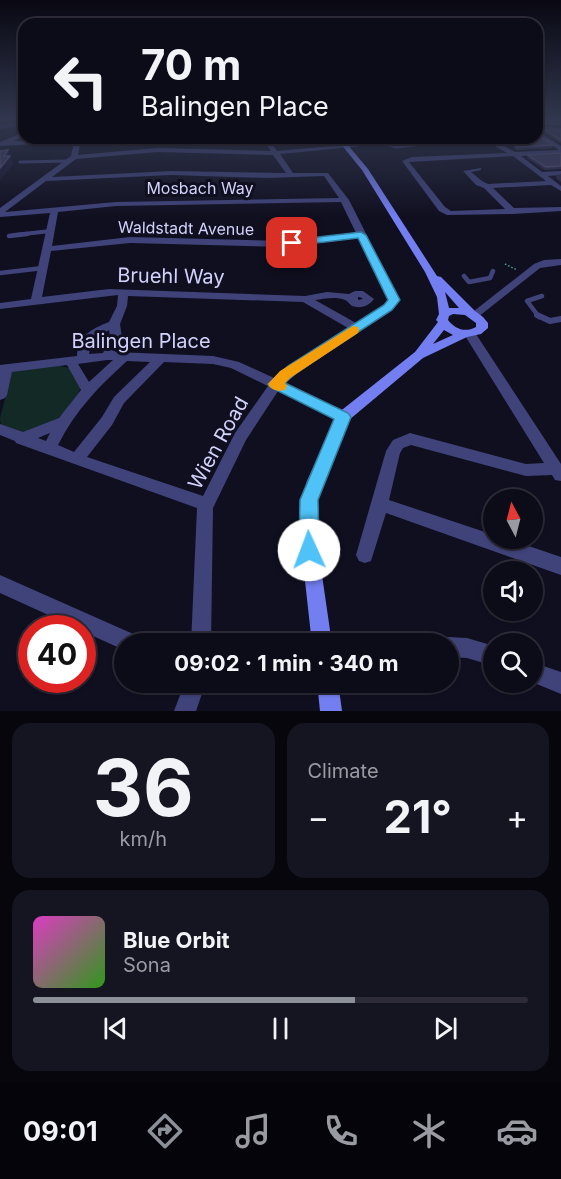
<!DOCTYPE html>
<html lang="en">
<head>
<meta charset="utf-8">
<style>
	body { margin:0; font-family:Inter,sans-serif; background:#151421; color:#f1f3f6; height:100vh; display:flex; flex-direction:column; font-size:22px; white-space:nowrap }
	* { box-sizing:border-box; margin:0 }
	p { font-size:20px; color:#9a9ba2 }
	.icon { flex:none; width:33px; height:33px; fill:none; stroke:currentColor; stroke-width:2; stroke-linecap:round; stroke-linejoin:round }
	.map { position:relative; height:711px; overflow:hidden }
	.details { display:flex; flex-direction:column; gap:12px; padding:12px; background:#07060d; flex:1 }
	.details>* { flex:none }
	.top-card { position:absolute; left:18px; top:18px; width:525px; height:126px; border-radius:18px; box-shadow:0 2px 4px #0004,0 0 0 2px #2c2b37; background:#0c0b18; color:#f1f3f6; overflow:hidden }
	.needle { width:39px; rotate:353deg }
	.tools { position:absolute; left:483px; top:489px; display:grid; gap:12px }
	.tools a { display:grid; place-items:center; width:60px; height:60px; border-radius:50%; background:#0c0b18; box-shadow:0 2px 4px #0004,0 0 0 2px #2c2b37; font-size:30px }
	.speed { position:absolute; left:18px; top:615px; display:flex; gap:12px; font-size:30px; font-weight:700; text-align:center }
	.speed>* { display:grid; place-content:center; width:78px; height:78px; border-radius:50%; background:#0c0b18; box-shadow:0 2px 4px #0004,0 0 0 2px #2c2b37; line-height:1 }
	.speed .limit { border:9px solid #d22; background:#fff; color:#111 }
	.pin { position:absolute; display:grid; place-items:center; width:51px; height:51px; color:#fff; margin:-26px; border-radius:12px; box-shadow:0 3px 9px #0006 }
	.me { position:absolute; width:66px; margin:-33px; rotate:358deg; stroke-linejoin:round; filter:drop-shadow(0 0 4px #0008) }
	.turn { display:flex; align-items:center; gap:21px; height:126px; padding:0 24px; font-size:27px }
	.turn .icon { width:78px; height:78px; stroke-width:2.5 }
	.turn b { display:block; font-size:42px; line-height:51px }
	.big { font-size:45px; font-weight:700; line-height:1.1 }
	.details .tile { flex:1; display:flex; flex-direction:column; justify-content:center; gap:9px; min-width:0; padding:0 21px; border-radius:18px; background:#151421 }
	.details .dial { align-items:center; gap:0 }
	.dial b { font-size:78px; line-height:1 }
	.song { display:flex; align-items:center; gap:18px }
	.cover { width:72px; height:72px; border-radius:9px; background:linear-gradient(135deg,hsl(310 70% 55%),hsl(110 70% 35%)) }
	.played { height:6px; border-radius:3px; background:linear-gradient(90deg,#8c9099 65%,#2c2b37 65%) }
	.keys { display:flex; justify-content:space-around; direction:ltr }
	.heat { display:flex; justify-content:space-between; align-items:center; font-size:33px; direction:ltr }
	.details .tiles { flex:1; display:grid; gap:12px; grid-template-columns:1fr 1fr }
	.tile:last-child { grid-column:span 2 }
	.trip { position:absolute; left:114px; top:633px; width:345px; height:60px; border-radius:30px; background:#0c0b18; box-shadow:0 2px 4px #0004,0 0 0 2px #2c2b37; font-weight:700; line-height:60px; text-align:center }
	.tab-bar { display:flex; height:96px; justify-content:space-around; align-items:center; background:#05040a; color:#9a9ba2 }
	.tab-bar .icon { width:42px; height:42px }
	.tab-bar .current { color:#8c9099 }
	.tab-bar b { font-size:27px; color:#f1f3f6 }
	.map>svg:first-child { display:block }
	.green { fill:#132926 }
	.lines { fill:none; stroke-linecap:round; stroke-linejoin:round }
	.path { stroke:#3aa794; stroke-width:1.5; stroke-dasharray:1.5 2; stroke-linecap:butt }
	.lane-far3 { stroke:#3f437a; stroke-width:3 }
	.lane-far2 { stroke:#3f437a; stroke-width:4 }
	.lane-far1 { stroke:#3f437a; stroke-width:4.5 }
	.lane { stroke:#3f437a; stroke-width:6 }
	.street { fill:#3f437a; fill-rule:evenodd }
	.secondary { fill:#737ef1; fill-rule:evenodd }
	.wall { fill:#2c2a4c }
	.shaded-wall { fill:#1a1733 }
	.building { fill:#3e3c5f; stroke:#555377; stroke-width:1.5 }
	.route { fill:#4fc3f7; stroke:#337fa1; stroke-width:1.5 }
	.slow { fill:#f59e0b }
	.labels { text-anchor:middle; stroke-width:6; stroke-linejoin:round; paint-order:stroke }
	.far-street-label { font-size:16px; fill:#d2d2fb; stroke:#100f20 }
	.street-label { font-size:20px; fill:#d2d2fb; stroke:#100f20 }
</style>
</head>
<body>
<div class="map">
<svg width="561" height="711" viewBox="0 0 561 711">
	<rect width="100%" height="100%" fill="#100f20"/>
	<path class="green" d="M52,364L69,368L81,384C78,408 43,436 20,432C14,431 7,427 1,425L0,418L12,372Z"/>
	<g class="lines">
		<path class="path" d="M86,143L95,138
			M505,264L517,270"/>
		<path class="lane-far3" d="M385,143L396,147L442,142L437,138
			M20,162L69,161"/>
		<path class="lane-far2" d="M14,235L51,231"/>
		<path class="lane-far1" d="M9,236L27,234
			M0,273L43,268
			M464,276L469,282L490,278L493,271
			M539,317L527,301L542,296"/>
		<path class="lane" d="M537,315L550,321L561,319"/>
		<path class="street" d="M24,121V125L0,129V125Z
			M537,126L561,128V132L537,130Z
			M537,131L561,146V154L521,156L542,172L561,171V175L548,176L561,186V191L551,185L493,188L514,208L561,207V211L513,214L447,215L439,211L402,161L412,157L507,153L481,138H489L515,152L559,150L537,136ZM513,156L546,181L488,184L482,181L471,172L481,170V168L463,171L476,185L484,188L505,209L451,211L445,207L409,162Z
			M24,132V136L14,141L81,138L78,155L157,148L271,151L262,138H268L277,151L422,138H445L280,154L293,173H328L349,200L398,297V303L284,383L348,413L350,417L348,421L343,422L338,421L278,391L246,440L213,508L211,644H191L197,508L16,443L15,441L0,435V424L23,432L59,418L81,390L67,365L12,372L7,395L5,398L0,400V365L77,356C78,335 92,329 109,322L117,306L118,295L0,309V303L31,299L50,213L0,217V208L71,156L74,142L0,146V142ZM157,152L273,155L286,173L171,171L52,177L76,159ZM171,175L267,178L324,176L339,198L116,202L5,212L46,181ZM341,202L356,233L286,241L130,237L52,246L58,212L116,206ZM359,238L388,297V302L356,323L315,300C323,299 336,296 345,300C348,301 349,304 352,306C361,309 369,306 374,299L363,291H355L349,294L327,292L305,296L109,289L42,297L51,251L130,243L286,247ZM128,296L303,302L348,328L274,378L239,362L213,356L115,352L122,338L120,324L127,306ZM358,297H360L363,299L358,300ZM109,330L110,338L103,353L89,354L92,341ZM107,360H113L89,382L78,364ZM127,361L150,362L114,397L102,417L74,452L58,445C75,411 99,386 127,361ZM164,362L213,364L231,368L268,386L235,433L203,496L87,457L112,425L124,403ZM50,433L46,441L38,438Z
			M561,259V265L540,268L478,317H470L469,315L534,264L544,260Z
			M470,330L474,331L561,464V481L555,480L552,475L526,476L411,445L403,448L400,453L389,500L494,535V538H505L561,557V575L386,513L371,561L365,563L359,561L356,555L386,451L393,440L410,433L526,464L544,463L464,334Z
			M0,575L140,637L143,644H124V650L82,631V628H77L0,593Z
			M448,637L467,638L494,646V666L467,658L448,657V644H439L441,640Z
			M532,662L561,672V694L532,682Z
			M185,682H206L196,711H174Z"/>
		<path class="secondary" d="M542,119H561V122Z
			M336,138H342L368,169L437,276L441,277L475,311L483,317L488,323V328L481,334L467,337L423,358L349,420L323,481L317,500L315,527L332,644H312L299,527L301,500L307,481L338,413L415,352L438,322L436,320L439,314L437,297L425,272L362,170ZM445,292L459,308H449ZM453,314L465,315L476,323V327C465,333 455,329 448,320L449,316ZM444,330L453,335L433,344Z
			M317,682H338L342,711H320Z"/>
	</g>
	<path class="wall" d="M537,119L561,122V126L537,124Z
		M545,130L561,131V143L544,133Z
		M503,138H537L553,145L552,148L516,150L513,147L514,146Z
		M561,153V169L545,170L527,158L528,155Z
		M561,174V182L556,178L557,175Z"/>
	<path class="shaded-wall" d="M8,150L13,164L0,181V168L4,156Z"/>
	<path class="building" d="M537,119L561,122V124L537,122Z
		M545,130L561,131V140Z
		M537,135L553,145L517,147L514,144H516L508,138H537Z
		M8,150L4,156H10L0,168V151Z
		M561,153V166L546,167L528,155Z"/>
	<linearGradient id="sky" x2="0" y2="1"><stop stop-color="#090812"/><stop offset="0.55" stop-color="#31374e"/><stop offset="1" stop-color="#31374e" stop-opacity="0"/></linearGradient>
	<rect width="561" height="218" fill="url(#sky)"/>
	<path class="route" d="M361,232L366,235L400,300L392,310L297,372L285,383L348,413L351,417L318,500L319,550L316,557L309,560L302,557L299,550L300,500L334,419L270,387L268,384L288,366L384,305L388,300L358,238L292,246L287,243L292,240Z"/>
	<path class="slow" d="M353,326L358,327L359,330L358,333L290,378L285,383L287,386L285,390C278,392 271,390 268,384L280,371Z"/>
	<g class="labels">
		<g class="far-street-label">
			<text x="200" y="194">Mosbach Way</text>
			<text transform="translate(186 228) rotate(1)" y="6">Waldstadt Avenue</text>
		</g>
		<g class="street-label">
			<text transform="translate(171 276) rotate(1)" y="7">Bruehl Way</text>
			<text x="141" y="348">Balingen Place</text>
			<text transform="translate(218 443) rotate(-61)" y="7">Wien Road</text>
		</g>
	</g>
</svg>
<div class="tools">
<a><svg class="needle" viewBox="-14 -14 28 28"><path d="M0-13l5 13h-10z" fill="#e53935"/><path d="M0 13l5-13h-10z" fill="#9a9ba2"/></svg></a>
<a><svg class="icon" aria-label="sound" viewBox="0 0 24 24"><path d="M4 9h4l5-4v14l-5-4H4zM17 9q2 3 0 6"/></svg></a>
<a><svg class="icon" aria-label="search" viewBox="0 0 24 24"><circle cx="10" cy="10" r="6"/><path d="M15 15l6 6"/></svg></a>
</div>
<div class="speed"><div class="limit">40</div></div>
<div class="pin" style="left:292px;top:243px;background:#d93025"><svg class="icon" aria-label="arrive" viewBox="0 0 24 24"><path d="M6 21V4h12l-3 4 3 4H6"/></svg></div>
<svg class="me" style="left:309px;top:550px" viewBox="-20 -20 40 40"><circle r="19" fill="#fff"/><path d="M0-13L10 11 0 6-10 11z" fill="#4fc3f7"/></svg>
<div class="trip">09:02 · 1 min · 340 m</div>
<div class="top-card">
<div class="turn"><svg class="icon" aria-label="left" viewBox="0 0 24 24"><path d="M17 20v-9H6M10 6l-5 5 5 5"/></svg><div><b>70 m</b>Balingen Place</div></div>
</div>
</div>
<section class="details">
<div class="tiles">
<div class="tile dial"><b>36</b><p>km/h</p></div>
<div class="tile"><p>Climate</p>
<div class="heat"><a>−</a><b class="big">21°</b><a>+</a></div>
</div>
<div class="tile">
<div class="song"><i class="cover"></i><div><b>Blue Orbit</b><p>Sona</p></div></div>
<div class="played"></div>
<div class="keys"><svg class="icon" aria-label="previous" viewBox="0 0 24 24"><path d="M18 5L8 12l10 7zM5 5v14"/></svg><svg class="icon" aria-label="pause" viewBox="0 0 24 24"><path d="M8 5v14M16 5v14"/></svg><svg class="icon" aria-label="next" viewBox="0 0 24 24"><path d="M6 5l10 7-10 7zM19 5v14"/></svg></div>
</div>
</div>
</section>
<nav class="tab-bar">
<b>09:01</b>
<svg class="icon current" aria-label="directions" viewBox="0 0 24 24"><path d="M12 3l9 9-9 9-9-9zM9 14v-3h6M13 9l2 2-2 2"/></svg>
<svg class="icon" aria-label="music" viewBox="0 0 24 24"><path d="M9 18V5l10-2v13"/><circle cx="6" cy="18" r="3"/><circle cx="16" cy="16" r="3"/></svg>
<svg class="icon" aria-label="phone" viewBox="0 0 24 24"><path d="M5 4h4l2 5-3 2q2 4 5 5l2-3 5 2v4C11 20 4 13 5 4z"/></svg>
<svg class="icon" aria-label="climate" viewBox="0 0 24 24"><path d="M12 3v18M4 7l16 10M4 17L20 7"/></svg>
<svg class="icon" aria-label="car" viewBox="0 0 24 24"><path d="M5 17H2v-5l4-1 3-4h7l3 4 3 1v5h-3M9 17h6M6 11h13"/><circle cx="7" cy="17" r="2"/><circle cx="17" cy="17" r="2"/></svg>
</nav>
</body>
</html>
